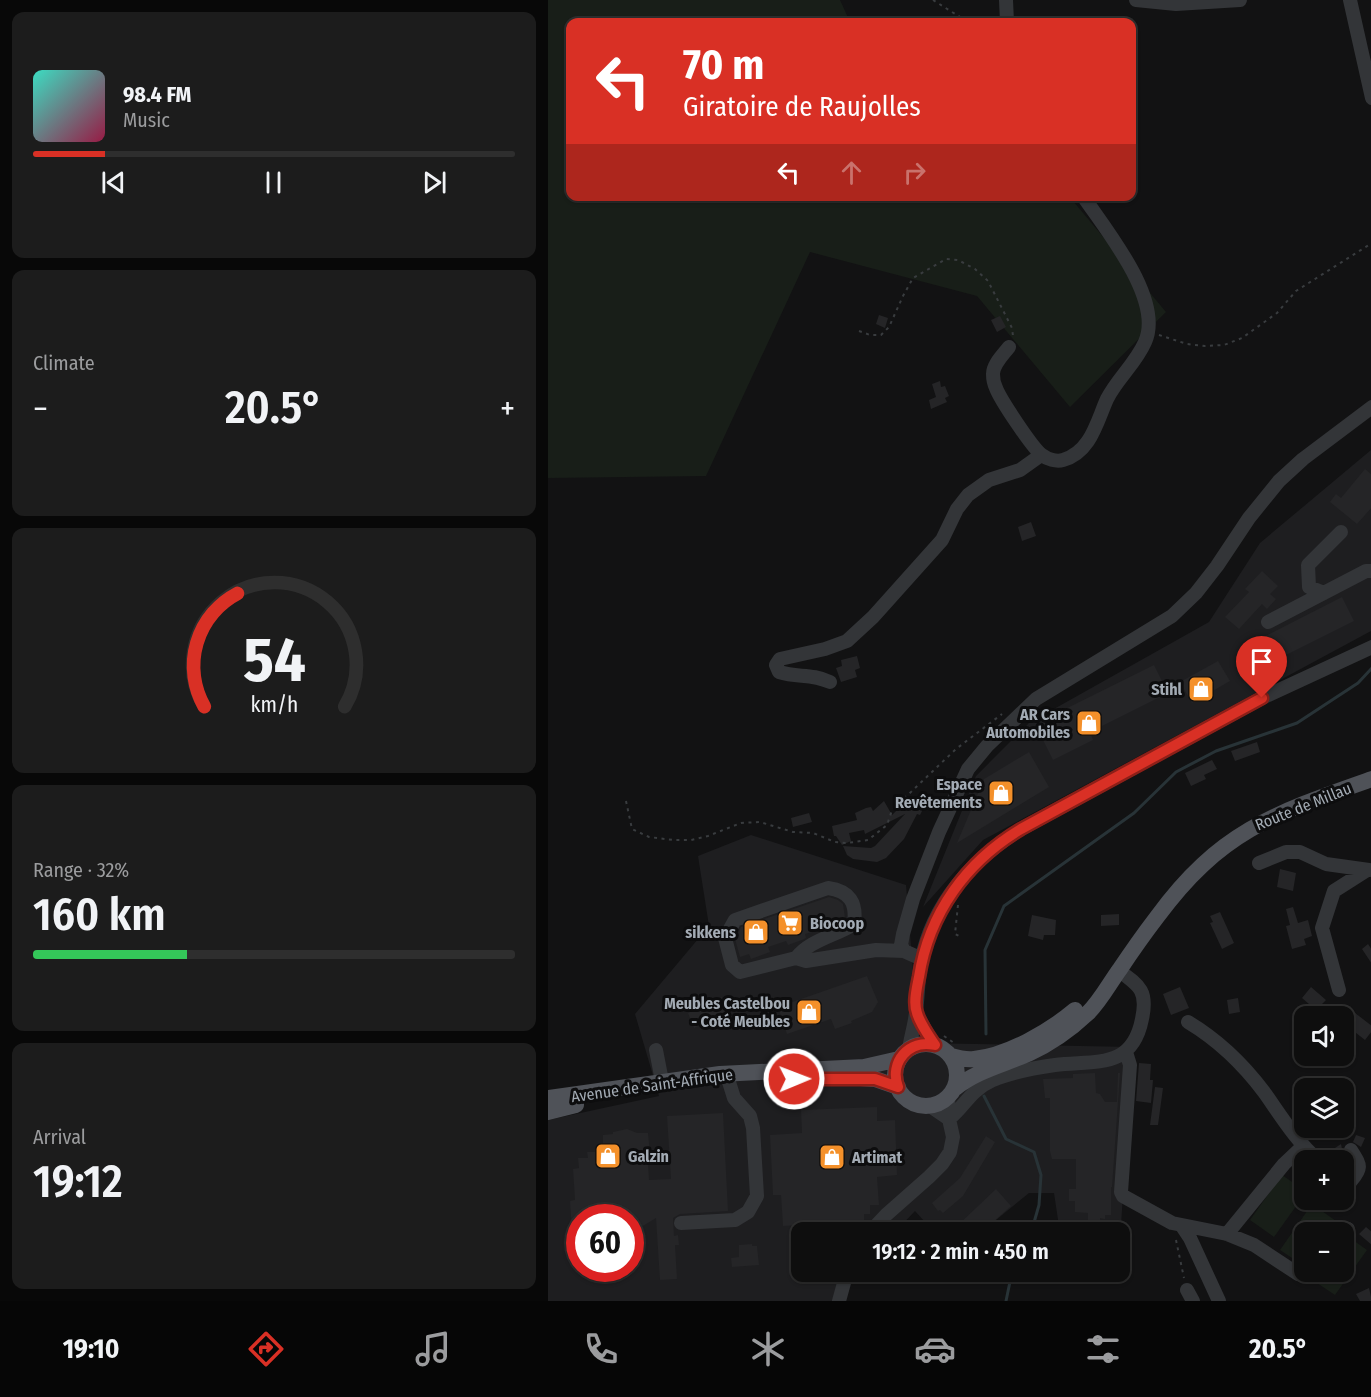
<!DOCTYPE html>
<html lang="en">
<head>
<meta charset="utf-8">
<style>
	body { margin:0; font-family:"Fira Sans Condensed",sans-serif; background:#1c1c1c; color:#f1f3f6; height:100vh; display:flex; flex-direction:column; font-size:22px; white-space:nowrap }
	* { box-sizing:border-box; margin:0 }
	p { font-size:20px; color:#9b9c9e }
	.icon { flex:none; width:33px; height:33px; fill:none; stroke:currentColor; stroke-width:2; stroke-linecap:round; stroke-linejoin:round }
	.map { position:relative; flex:1; overflow:hidden }
	.sheet { display:flex; flex-direction:column; gap:12px; padding:12px; background:#080808; width:548px }
	.sheet>* { flex:none }
	.hud { position:absolute; left:18px; top:18px; width:570px; height:183px; border-radius:12px; box-shadow:0 2px 4px #0004,0 0 0 2px #2e2e2e; background:#d93025; color:#fff; overflow:hidden }
	.fabs { position:absolute; left:746px; top:1006px; display:grid; gap:12px }
	.fabs a { display:grid; place-items:center; width:60px; height:60px; border-radius:12px; background:#0e0e0e; box-shadow:0 2px 4px #0004,0 0 0 2px #2e2e2e; font-size:30px }
	.speed { position:absolute; left:18px; top:1204px; display:flex; gap:12px; font-size:30px; font-weight:700; text-align:center }
	.speed>* { display:grid; place-content:center; width:78px; height:78px; border-radius:50%; background:#0e0e0e; box-shadow:0 2px 4px #0004,0 0 0 2px #2e2e2e; line-height:1 }
	.speed .limit { border:9px solid #d22; background:#fff; color:#111 }
	.pin { position:absolute; display:grid; place-items:center; width:51px; height:51px; color:#fff; margin:-62px -26px; border-radius:50% 50% 50% 0; rotate:-45deg; box-shadow:0 0 6px #0007 }
	.pin .icon { rotate:45deg }
	.me { position:absolute; width:66px; margin:-33px; rotate:89deg; stroke-linejoin:round; filter:drop-shadow(0 0 4px #0008) }
	.turn { display:flex; align-items:center; gap:21px; height:126px; padding:0 18px; font-size:27px }
	.turn .icon { width:78px; height:78px; stroke-width:2.5 }
	.turn b { display:block; font-size:42px; line-height:51px }
	.lanes { display:flex; align-items:center; height:57px; padding:0 18px; background:#0003; justify-content:center; gap:30px; direction:ltr }
	.lanes .off { opacity:.35 }
	.big { font-size:45px; font-weight:600; line-height:1.1 }
	.sheet .widget { flex:1; display:flex; flex-direction:column; justify-content:center; gap:9px; min-width:0; padding:0 21px; border-radius:12px; background:#1c1c1c }
	.sheet .dial { align-items:center; gap:0 }
	.dial svg { height:156px; overflow:visible; fill:none; stroke:#2e2e2e; stroke-width:7; stroke-linecap:round; text-anchor:middle }
	.dial text { fill:#f1f3f6; stroke:none }
	.song { display:flex; align-items:center; gap:18px }
	.cover { width:72px; height:72px; border-radius:9px; background:linear-gradient(135deg,hsl(170 70% 55%),hsl(340 70% 35%)) }
	.played { height:6px; border-radius:3px; background:linear-gradient(90deg,#d93025 15%,#2e2e2e 15%) }
	.keys { display:flex; justify-content:space-around; direction:ltr }
	.heat { display:flex; justify-content:space-between; align-items:center; font-size:33px; direction:ltr }
	.charge { height:9px; border-radius:4px; background:linear-gradient(90deg,#34c759 32%,#2e2e2e 0) }
	.trip { position:absolute; left:243px; top:1222px; width:339px; height:60px; border-radius:12px; background:#0e0e0e; box-shadow:0 2px 4px #0004,0 0 0 2px #2e2e2e; font-weight:600; line-height:60px; text-align:center }
	.menu { display:flex; height:96px; justify-content:space-around; align-items:center; background:#060606; color:#9b9c9e }
	.menu .icon { width:42px; height:42px }
	.menu .on { color:#d93025 }
	.menu b { font-size:27px; color:#f1f3f6 }
	main { display:flex; flex:1; min-height:0 }
	.map>svg:first-child { display:block }
	.built { fill:#1e1e20; fill-rule:evenodd }
	.green { fill:#181e18 }
	.lines { fill:none; stroke-linecap:round; stroke-linejoin:round }
	.stream { stroke:#283337; stroke-width:3 }
	.building { fill:#252527 }
	.path { stroke:#393c3f; stroke-width:2; stroke-dasharray:3 4.5; stroke-linecap:butt }
	.minor { stroke:#333538; stroke-width:14 }
	.major { stroke:#4f5258; stroke-width:16 }
	.route-casing { stroke:#8d1f18; stroke-width:15 }
	.route { stroke:#d93025; stroke-width:10 }
	.labels { text-anchor:middle; stroke-width:6; stroke-linejoin:round; paint-order:stroke }
	.poi-label { font-size:16px; font-weight:bold; fill:#a3abb4; stroke:#0d0d0e; text-anchor:end }
	.street-label { font-size:16px; fill:#a3abb4; stroke:#0d0d0e }
</style>
</head>
<body>
<main>
<section class="sheet">
<div class="widget">
<div class="song"><i class="cover"></i><div><b>98.4 FM</b><p>Music</p></div></div>
<div class="played"></div>
<div class="keys"><svg class="icon" aria-label="previous" viewBox="0 0 24 24"><path d="M18 5L8 12l10 7zM5 5v14"/></svg><svg class="icon" aria-label="pause" viewBox="0 0 24 24"><path d="M8 5v14M16 5v14"/></svg><svg class="icon" aria-label="next" viewBox="0 0 24 24"><path d="M6 5l10 7-10 7zM19 5v14"/></svg></div>
</div>
<div class="widget"><p>Climate</p>
<div class="heat"><a>−</a><b class="big">20.5°</b><a>+</a></div>
</div>
<div class="widget dial"><svg viewBox="0 0 100 80">
<path d="M14 69A42 42 0 1 1 86 69"/>
<path d="M14 69A42 42 0 0 1 31 11" stroke="#d93025"/>
<text x="50" y="56" font-size="32" font-weight="700">54</text>
<text x="50" y="72" font-size="11">km/h</text>
</svg></div>
<div class="widget"><p>Range · 32%</p><b class="big">160 km</b><div class="charge"></div></div>
<div class="widget"><p>Arrival</p><b class="big">19:12</b></div>
</section>
<div class="map">
<svg width="824" height="1301" viewBox="0 0 824 1301">
	<rect width="100%" height="100%" fill="#121213"/>
	<path class="built" d="M823,450V631L435,840L375,907L428,776L481,723L661,622L712,543Z
		M203,835L358,885L371,1043L584,1047L572,1242V1233H512L506,1193H481L432,1233H387L367,1211L346,1233H254V1272H310L284,1301H0V1120L111,1096L87,1014L161,926L150,856ZM32,1218H82V1269H32Z
		M517,1272H570L569,1275L518,1278Z"/>
	<path class="green" d="M0,0H292L302,22H22V196L515,197L525,201L618,312L522,407L429,296L262,252L158,476L0,478Z
		M734,1175L756,1190V1195L726,1237L702,1220Z
		M764,1204L788,1221L780,1233H756V1266L732,1250Z
		M795,1233L819,1250L787,1295L763,1279L768,1272H795Z"/>
	<g class="lines">
		<path class="stream" d="M438,1034L437,950L456,906L586,813L628,772L668,751L749,723L810,683L824,668
			M436,1096L458,1139L486,1152L493,1175L491,1205L483,1233
			M458,1301L464,1272"/>
	</g>
	<path class="building" d="M331,315L340,318L337,328L328,324Z
		M452,316L458,327L449,332L443,320Z
		M392,381L393,387L397,386L401,396L397,398L399,402L383,409L381,400L388,397L384,384Z
		M817,469L824,475V507L809,524L782,502L788,494L793,498Z
		M483,522L488,536L474,541L470,527Z
		M714,571L730,586L722,594L728,599L719,609L714,604L691,629L677,617L701,592L697,589Z
		M794,597L806,621L732,658L729,652L700,666L692,649Z
		M309,656L312,668L307,670L309,677L293,682L288,668L294,666L293,660Z
		M670,661L682,681L644,703L632,682Z
		M606,665L620,693L542,732L545,740L505,760L487,724Z
		M709,742L712,752L687,761L683,751Z
		M481,752L501,787L409,843L436,779Z
		M664,760L669,769L656,775L658,779L643,786L637,773Z
		M376,792L378,793L374,803L377,805L372,815L369,814L356,839L338,858L329,862L305,859L299,855L295,846L323,848L327,846L357,814L317,834L316,830L301,833L303,841L294,845L288,836H286L284,826L309,820L307,813L318,808L323,807L325,811L336,801L344,815L357,802L362,805L365,799L369,801Z
		M261,813L264,822L245,827L243,818Z
		M732,869L748,873L745,891L729,887Z
		M281,897L290,900L295,904L297,918L275,929L257,934L258,938L254,940L240,945L238,941L220,947L222,952L203,959L201,954L192,957L187,939L193,927Z
		M745,907L750,923L760,920L764,936L756,939L758,945L744,949L738,926L742,925L738,909Z
		M672,912L686,943L674,949L662,923L665,922L662,916Z
		M571,914V925L553,926V915Z
		M484,915L508,920L507,935H496L495,940L480,936Z
		M820,944L824,950V964L814,949Z
		M319,976L330,1002L324,1012L303,1021L304,1023L287,1029L283,1019L239,1034L230,1007Z
		M632,987L641,1008L623,1015L615,994Z
		M763,987L778,1000L768,1010L754,998Z
		M174,997L181,1011L146,1028L140,1013Z
		M690,998L692,1012L681,1014L679,1000Z
		M807,1013L824,1026V1031L817,1040L798,1025Z
		M591,1063L603,1064L602,1080H605L603,1103L588,1101Z
		M547,1073L548,1093L552,1094L557,1102H569L570,1073H572L564,1187H563V1215H557V1219L552,1218V1222H540V1213L527,1212V1201H521V1189H528V1159H504L502,1151V1098H497L495,1079L525,1078V1074Z
		M607,1087L615,1088L610,1125H602Z
		M329,1107V1121L347,1120L349,1175L329,1177L331,1205H322V1214H316V1221L293,1222L294,1231L252,1233L251,1225L235,1226L233,1195H225L222,1135L254,1133L253,1110Z
		M175,1113L180,1211L132,1214L125,1218L126,1236L130,1235L131,1245H127L129,1279L112,1280L108,1218L93,1227L91,1219H82V1213L44,1215V1218H32V1249H25L22,1201L27,1200L25,1169L31,1168L30,1158H40L39,1152H48L55,1144V1135L65,1134V1132L79,1129L89,1133H100L103,1165H100L101,1180L123,1179L119,1116Z
		M808,1135L817,1138L813,1147L805,1142Z
		M438,1136L447,1142L415,1196L395,1213L392,1210L390,1211L384,1203L412,1178Z
		M793,1144L795,1154L802,1166L800,1170L787,1148Z
		M448,1189L463,1206L433,1233H413L408,1227Z
		M818,1227L824,1232V1245L811,1234Z
		M204,1244V1246H209L211,1265L184,1267L183,1258L191,1257V1245Z
		M821,1288L824,1301H812L808,1294Z"/>
	<g class="lines">
		<path class="path" d="M385,0L420,22
			M311,331L322,335H333L341,327L355,296L365,278L398,259L410,260L427,269L440,281L464,328L465,336
			M611,335L639,344L657,346L676,345L694,338L729,313L748,291L824,243
			M78,801L84,829L101,837L125,840H143L160,836L193,823L212,822L245,832L265,833L287,842L299,843L320,840L339,825L344,810L408,749L454,714
			M410,905L407,934L411,936
			M396,1036L406,1043
			M628,1240L636,1278"/>
		<path class="minor" d="M458,0L459,22
			M588,0L628,4L692,0
			M802,0L824,98
			M461,347C455,355 445,364 445,374C445,378 446,384 448,388C452,399 485,449 494,455C499,459 508,462 515,460C543,452 549,421 559,399C569,379 588,363 597,342C616,300 558,230 535,196
			M776,593L761,587L760,565L793,532
			M720,622L818,571H824
			M282,682C263,673 250,678 231,672L228,665L232,659L277,649L299,641L325,617L394,540L409,509L420,495L441,480L472,470L493,455
			M711,863L738,852H752L778,864L821,870
			M248,958C262,940 287,936 306,924C309,903 302,891 280,888L187,920L177,938L184,965L192,972L248,958L258,961L328,950L356,951
			M374,959L356,951L353,945L355,934L365,899L391,832L420,769L439,746L488,699L624,616L648,593L669,566L701,518L731,481L755,459L824,407
			M791,990L774,928L786,891L819,870
			M368,1013C375,1024 379,1035 387,1045
			M640,1022C670,1040 695,1064 716,1092C733,1116 748,1141 771,1161
			M361,1049C363,1036 367,1024 368,1012C370,996 370,979 373,962C384,904 425,858 473,829L714,698L824,647
			M108,1050L114,1081
			M578,1052L582,1065L573,1192L575,1196L624,1223L679,1234L706,1245L750,1274L756,1275L761,1272
			M382,1106L401,1119
			M401,1119C418,1105 421,1091 445,1080C464,1072 486,1068 507,1065C547,1060 584,1070 594,1019C600,991 592,986 570,970
			M795,1181H803C815,1167 812,1165 803,1150
			M133,1223L187,1220L200,1212L209,1196L205,1128L202,1116L186,1098L181,1082
			M634,1226L642,1238L671,1301
			M321,1233L338,1215L381,1177L394,1164L402,1152L405,1137L401,1119L400,1096
			M789,1233L794,1229H800
			M679,1234L736,1164L754,1147
			M639,1290L645,1301
			M291,1301L299,1272"/>
		<path class="major" d="M347 1075a31 31 0 1 1 62 0a31 31 0 1 1-62 0Z
			M403,1056C410,1058 418,1060 426,1059C459,1056 502,1031 527,1010
			M298,1077L327,1079L350,1087
			M406,1089C428,1071 454,1065 480,1054C502,1044 522,1030 540,1013C553,1000 561,984 572,969C584,951 596,934 609,917C672,831 727,813 824,779
			M0,1098L172,1074L316,1067L351,1059
			M0,1112L28,1105"/>
	</g>
	<g class="lines">
		<g class="route-casing">
			<path id="route" d="M246,1079H327L350,1087C341,1062 361,1039 387,1045C381,1036 372,1024 369,1013C365,1003 369,987 371,977C381,913 418,862 473,829L714,698"/>
		</g>
		<use href="#route" class="route"/>
	</g>
	<defs>
		<g id="shop-square" transform="scale(1.35)"><rect x="-9" y="-9" width="18" height="18" rx="4" fill="#f4902a" stroke="#0d0d0e"/><path d="M-5-2.5h2.3a2.7 3.5 0 0 1 5.4 0H5L5.5 6h-11ZM-1.5-2.5h3a1.5 2.3 0 0 0-3 0Z" fill="#fff"/></g>
		<g id="supermarket-square" transform="scale(1.35)"><rect x="-9" y="-9" width="18" height="18" rx="4" fill="#f4902a" stroke="#0d0d0e"/><path d="M-6-5.5h2.5l.6 2H6L4.5 2H-2.5L-4.4-4H-6ZM-1.5 3.2a1.3 1.3 0 1 0 .1 0ZM3 3.2a1.3 1.3 0 1 0 .1 0Z" fill="#fff"/></g>
	</defs>
	<g fill-rule="evenodd">
		<use href="#shop-square" x="653" y="689"/>
		<use href="#shop-square" x="541" y="723"/>
		<use href="#shop-square" x="453" y="793"/>
		<use href="#supermarket-square" x="242" y="923"/>
		<use href="#shop-square" x="208" y="932"/>
		<use href="#shop-square" x="261" y="1012"/>
		<use href="#shop-square" x="60" y="1156"/>
		<use href="#shop-square" x="284" y="1157"/>
	</g>
	<g class="labels">
		<g class="poi-label">
			<text x="634" y="695">Stihl</text>
			<text x="522" y="720">AR Cars<tspan x="522" dy="18">Automobiles</tspan></text>
			<text x="434" y="790">Espace<tspan x="434" dy="18">Revêtements</tspan></text>
			<text x="262" y="929" text-anchor="start">Biocoop</text>
			<text x="188" y="938">sikkens</text>
			<text x="242" y="1009">Meubles Castelbou<tspan x="242" dy="18">- Coté Meubles</tspan></text>
			<text x="80" y="1162" text-anchor="start">Galzin</text>
			<text x="304" y="1163" text-anchor="start">Artimat</text>
		</g>
		<g class="street-label">
			<text transform="translate(755 806) rotate(-22)" y="6">Route de Millau</text>
			<text transform="translate(104 1085) rotate(-8)" y="6">Avenue de Saint-Affrique</text>
		</g>
	</g>
</svg>
<div class="fabs">
<a><svg class="icon" aria-label="sound" viewBox="0 0 24 24"><path d="M4 9h4l5-4v14l-5-4H4zM17 9q2 3 0 6"/></svg></a>
<a><svg class="icon" aria-label="layers" viewBox="0 0 24 24"><path d="M12 4l9 5-9 5-9-5zM3 14l9 5 9-5"/></svg></a>
<a>+</a>
<a>−</a>
</div>
<div class="speed"><div class="limit">60</div></div>
<div class="pin" style="left:714px;top:698px;background:#d93025"><svg class="icon" aria-label="arrive" viewBox="0 0 24 24"><path d="M6 21V4h12l-3 4 3 4H6"/></svg></div>
<svg class="me" style="left:246px;top:1079px" viewBox="-20 -20 40 40"><circle r="17" fill="#d93025" stroke="#fff" stroke-width="3"/><path d="M0-11L8 9 0 5-8 9z" fill="#fff"/></svg>
<div class="trip">19:12 · 2 min · 450 m</div>
<div class="hud">
<div class="turn"><svg class="icon" aria-label="left" viewBox="0 0 24 24"><path d="M17 20v-9H6M10 6l-5 5 5 5"/></svg><div><b>70 m</b>Giratoire de Raujolles</div></div>
<div class="lanes"><svg class="icon" aria-label="left" viewBox="0 0 24 24"><path d="M17 20v-9H6M10 6l-5 5 5 5"/></svg><svg class="icon off" aria-label="ahead" viewBox="0 0 24 24"><path d="M12 20V5M6 11l6-6 6 6"/></svg><svg class="icon off" aria-label="right" viewBox="0 0 24 24"><path d="M7 20v-9h11M14 6l5 5-5 5"/></svg></div>
</div>
</div>
</main>
<nav class="menu">
<b>19:10</b>
<svg class="icon on" aria-label="directions" viewBox="0 0 24 24"><path d="M12 3l9 9-9 9-9-9zM9 14v-3h6M13 9l2 2-2 2"/></svg>
<svg class="icon" aria-label="music" viewBox="0 0 24 24"><path d="M9 18V5l10-2v13"/><circle cx="6" cy="18" r="3"/><circle cx="16" cy="16" r="3"/></svg>
<svg class="icon" aria-label="phone" viewBox="0 0 24 24"><path d="M5 4h4l2 5-3 2q2 4 5 5l2-3 5 2v4C11 20 4 13 5 4z"/></svg>
<svg class="icon" aria-label="climate" viewBox="0 0 24 24"><path d="M12 3v18M4 7l16 10M4 17L20 7"/></svg>
<svg class="icon" aria-label="car" viewBox="0 0 24 24"><path d="M5 17H2v-5l4-1 3-4h7l3 4 3 1v5h-3M9 17h6M6 11h13"/><circle cx="7" cy="17" r="2"/><circle cx="17" cy="17" r="2"/></svg>
<svg class="icon" aria-label="filters" viewBox="0 0 24 24"><path d="M4 7h16M4 17h16"/><circle cx="9" cy="7" r="2"/><circle cx="15" cy="17" r="2"/></svg>
<b>20.5°</b>
</nav>
</body>
</html>
